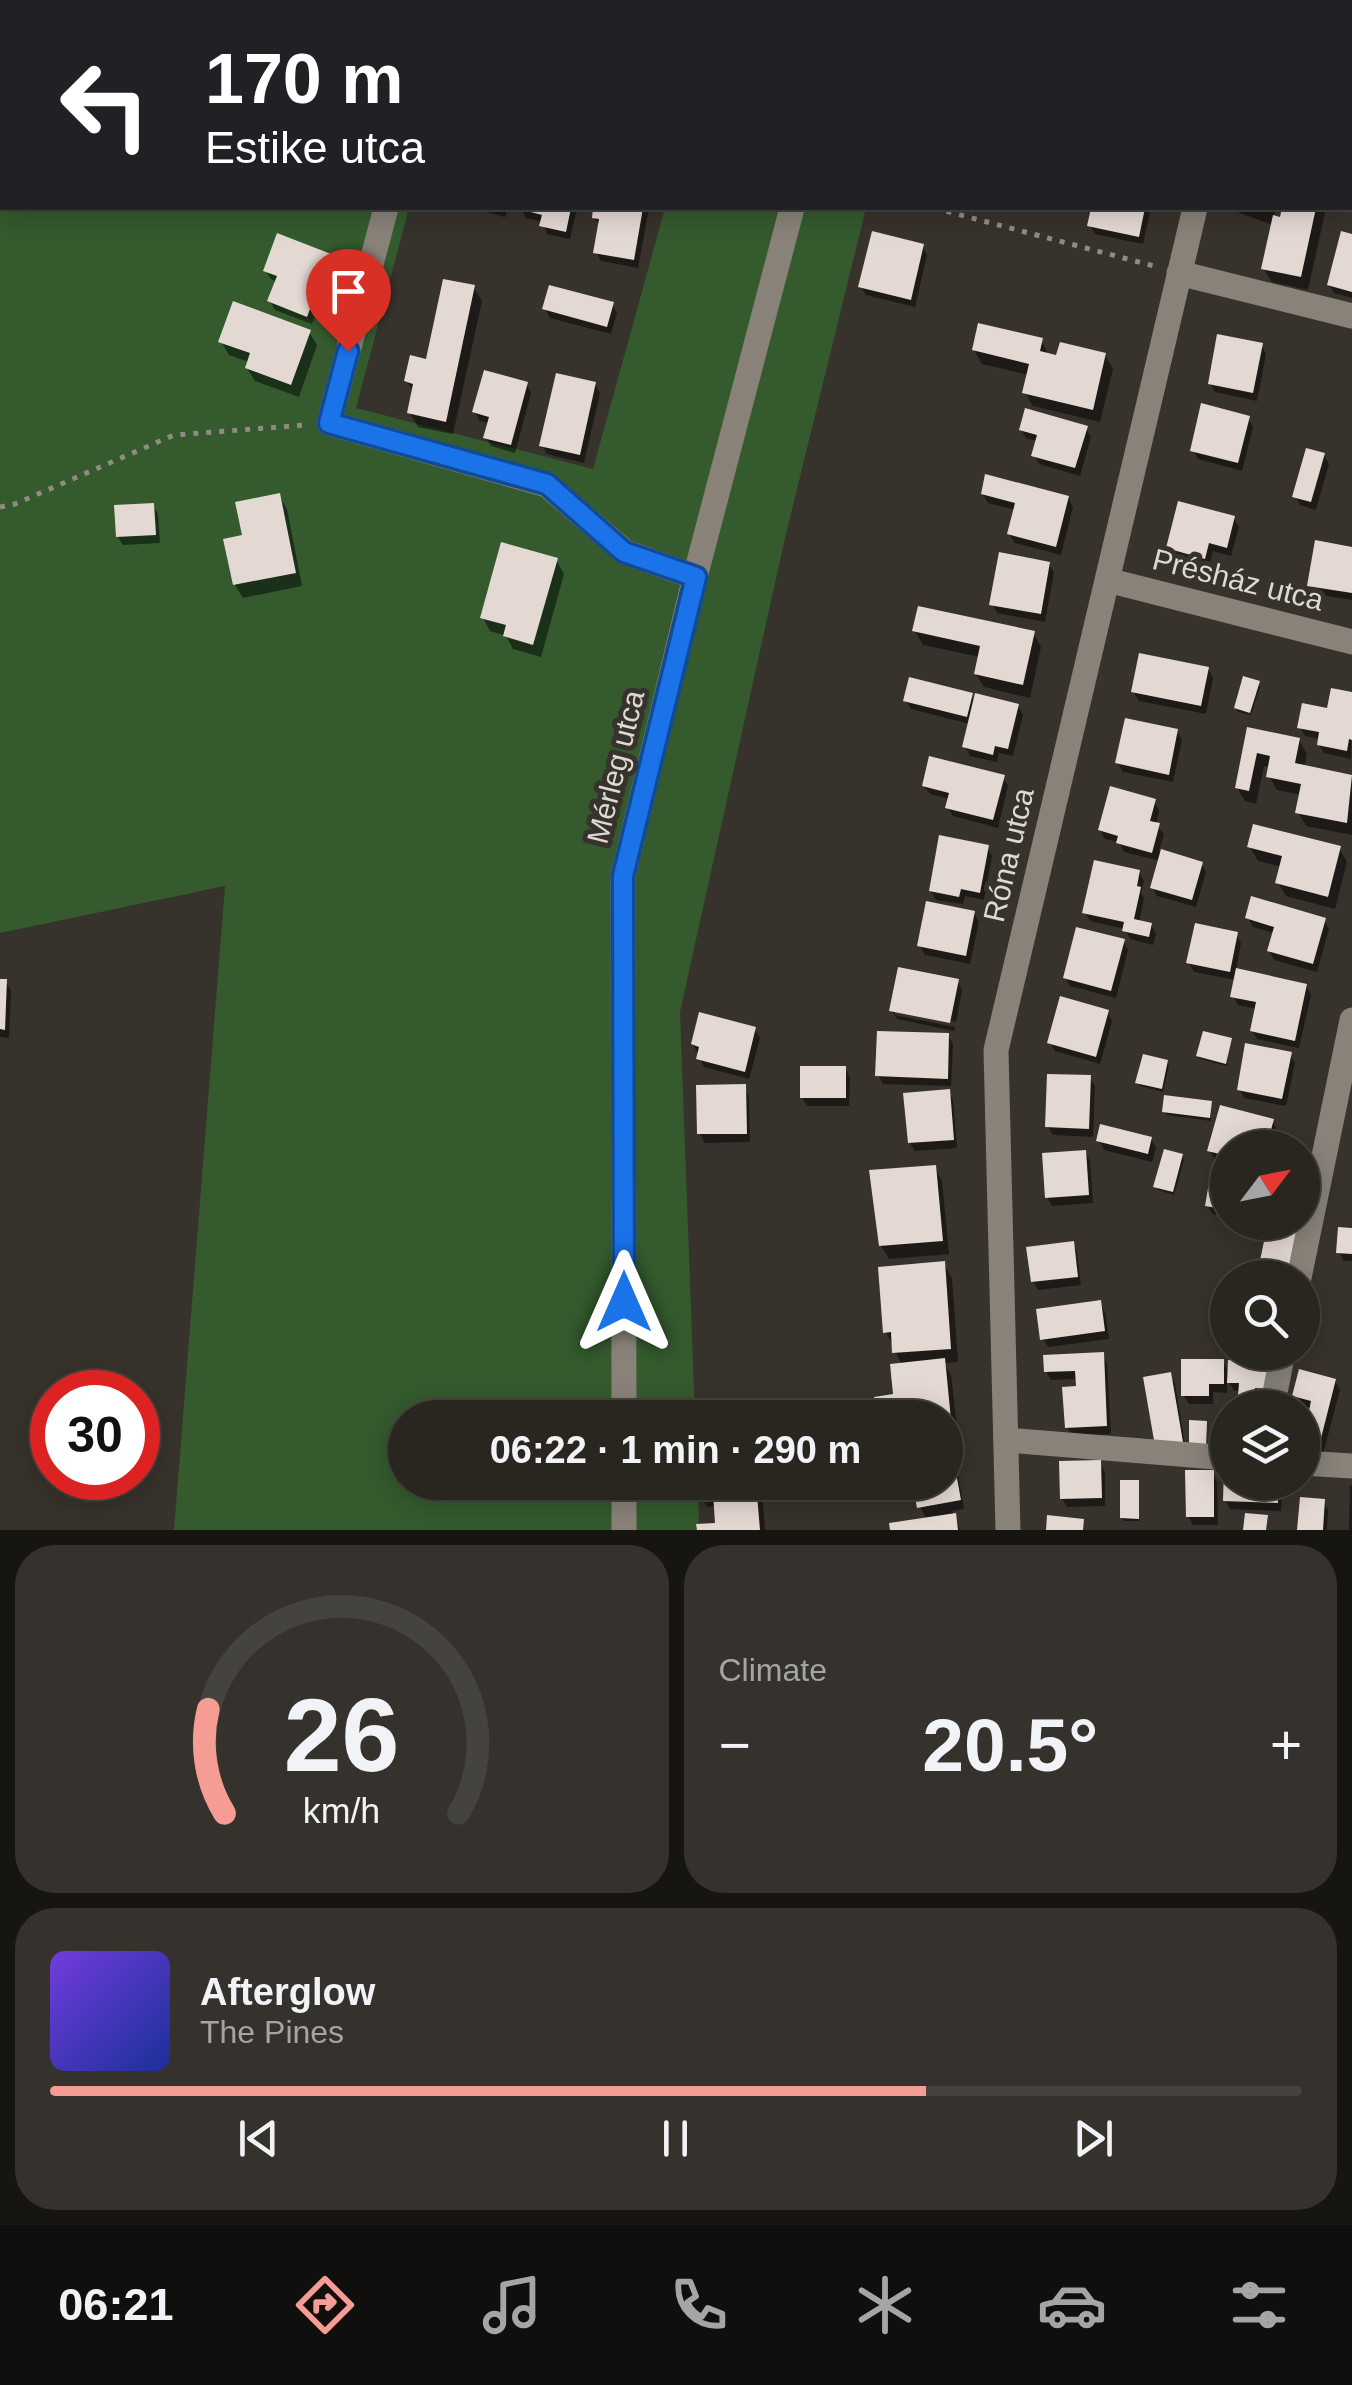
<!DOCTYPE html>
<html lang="en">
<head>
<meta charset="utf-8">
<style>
	body { margin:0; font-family:Arial,sans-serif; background:#35322d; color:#f1f3f6; height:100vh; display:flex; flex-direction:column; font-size:38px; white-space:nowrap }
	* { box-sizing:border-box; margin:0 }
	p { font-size:32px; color:#a5a5a5 }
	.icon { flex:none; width:55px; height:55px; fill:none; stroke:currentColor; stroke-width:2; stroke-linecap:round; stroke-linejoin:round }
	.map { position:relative; height:1530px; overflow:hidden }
	.panel { display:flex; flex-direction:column; gap:15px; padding:15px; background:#171512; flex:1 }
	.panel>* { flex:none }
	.guide { position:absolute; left:0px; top:0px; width:1352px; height:210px; box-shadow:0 5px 25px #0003,0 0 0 2px #45433e; background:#202124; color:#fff; overflow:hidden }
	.needle { width:65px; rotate:58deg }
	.controls { position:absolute; left:1210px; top:1130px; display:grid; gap:20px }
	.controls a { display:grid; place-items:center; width:110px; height:110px; border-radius:50%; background:#292620; box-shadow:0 5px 25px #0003,0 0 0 2px #45433e; font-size:50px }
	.speed { position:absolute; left:30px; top:1370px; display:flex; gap:20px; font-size:50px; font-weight:700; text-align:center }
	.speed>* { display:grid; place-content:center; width:130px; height:130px; border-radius:50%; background:#292620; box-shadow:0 5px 25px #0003,0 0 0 2px #45433e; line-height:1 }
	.speed .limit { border:15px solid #d22; background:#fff; color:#111 }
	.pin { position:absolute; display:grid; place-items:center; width:85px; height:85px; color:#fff; margin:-102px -42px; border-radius:50% 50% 50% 0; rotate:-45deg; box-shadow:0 0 10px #0007 }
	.pin .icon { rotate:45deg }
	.me { position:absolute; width:110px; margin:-55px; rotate:0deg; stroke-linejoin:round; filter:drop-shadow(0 0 8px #0008) }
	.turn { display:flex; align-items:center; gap:35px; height:210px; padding:0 40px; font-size:45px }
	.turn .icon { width:130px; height:130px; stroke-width:2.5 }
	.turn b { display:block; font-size:70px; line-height:85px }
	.big { font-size:75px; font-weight:700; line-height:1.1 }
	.panel .widget { flex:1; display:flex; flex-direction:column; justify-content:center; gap:15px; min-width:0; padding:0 35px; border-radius:40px; background:#35322d }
	.panel .dial { align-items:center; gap:0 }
	.dial svg { height:260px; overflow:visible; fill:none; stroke:#45433e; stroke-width:7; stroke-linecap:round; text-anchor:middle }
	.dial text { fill:#f1f3f6; stroke:none }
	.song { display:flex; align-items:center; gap:30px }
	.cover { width:120px; height:120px; border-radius:15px; background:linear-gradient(135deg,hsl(260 70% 55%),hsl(230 70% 35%)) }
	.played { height:10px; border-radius:5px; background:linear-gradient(90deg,#f59c94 70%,#45433e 70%) }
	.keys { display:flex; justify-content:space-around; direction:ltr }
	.heat { display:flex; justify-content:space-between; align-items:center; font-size:55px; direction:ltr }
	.panel .tiles { flex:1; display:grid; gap:15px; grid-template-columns:1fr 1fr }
	.widget:last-child { grid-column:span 2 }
	.trip { position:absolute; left:388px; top:1400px; width:575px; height:100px; border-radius:50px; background:#292620; box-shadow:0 5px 25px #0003,0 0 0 2px #45433e; font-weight:700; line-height:100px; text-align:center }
	.tabs { display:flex; height:160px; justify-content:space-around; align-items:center; background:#100f0d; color:#a5a5a5 }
	.tabs .icon { width:70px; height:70px }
	.tabs .active { color:#f59c94 }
	.tabs b { font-size:45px; color:#f1f3f6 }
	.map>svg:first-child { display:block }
	.green { fill:#345a2e }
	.shadow { fill:#0007 }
	.building { fill:#e4d8d3 }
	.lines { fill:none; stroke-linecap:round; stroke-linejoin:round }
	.path { stroke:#8f8b85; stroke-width:5; stroke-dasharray:5 8; stroke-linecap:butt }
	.street { stroke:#888279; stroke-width:25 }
	.route-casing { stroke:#114b97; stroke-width:25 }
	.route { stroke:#1a73e8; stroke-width:18 }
	.labels { text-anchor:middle; stroke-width:10; stroke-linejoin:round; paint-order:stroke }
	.street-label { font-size:30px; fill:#dddad5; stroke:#37322b }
</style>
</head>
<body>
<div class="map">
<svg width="1352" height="1530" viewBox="0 0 1352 1530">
	<rect width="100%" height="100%" fill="#37322b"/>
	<path class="green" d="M0,0H465L2,2V208H409L356,408L593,469L665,208H866L785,538L680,1012L695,1417L405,1418V1482L698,1483L699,1530H174L225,886L0,933Z"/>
	<path class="shadow" d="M186,0H263L186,2Z
		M1350,155H1352V204L1350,203Z
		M471,208H508L505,217Z
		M521,208H577L570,239L547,234L543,222L526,218Z
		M596,208H649L638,268L601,261L596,252L600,227L594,217Z
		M1094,208H1151L1143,244L1095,234L1090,225Z
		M1234,208H1277L1273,218L1282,220L1284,208H1326L1308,290L1272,282L1264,269L1273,225L1237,212Z
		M1352,237V298L1334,293L1329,284Z
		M922,246L927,255L915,307L866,295L861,287Z
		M329,256L334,265L312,324L275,310L270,301L277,282L271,279L266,271Z
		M474,288L482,301L453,434L418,427L410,413L414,393L407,381L428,362Z
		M612,305L617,313L611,334L550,318L545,309Z
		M309,332L317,345L299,397L255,381L247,368L249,362L229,355L221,341Z
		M1041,340L1049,356L1105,355L1113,369L1100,422L1033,406L1025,392L1029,375L982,364L974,350Z
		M1261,345L1266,354L1257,401L1215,392L1210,383Z
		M526,384L531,393L515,453L491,446L486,438L490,423L480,421L475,412Z
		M595,384L600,393L584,463L547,454L542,445Z
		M1248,418L1253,427L1242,471L1198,459L1193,450Z
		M1086,428L1091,437L1080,476L1039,464L1034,455L1038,441L1026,438L1021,429Z
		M1324,455L1329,464L1316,510L1300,505L1295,496Z
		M983,494L1068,498L1073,507L1061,555L1015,543L1009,534L1016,510L988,503Z
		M279,495L287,509L302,586L243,598L235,585L245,537Z
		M153,505L158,514L160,543L123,545L118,537Z
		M1234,519L1239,527L1231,556L1213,551L1209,566L1174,557L1168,548Z
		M1352,549V600L1315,594L1310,585Z
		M556,560L564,574L541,657L513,649L506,636L490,631L483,618Z
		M1049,564L1054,573L1045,622L997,613L992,604Z
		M915,631L1033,633L1041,647L1030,698L984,687L976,674L980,657L923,645Z
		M1208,669L1213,678L1206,714L1139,701L1134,692Z
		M1258,683L1260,687L1251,715L1238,712L1236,708Z
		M1352,694L1351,759L1324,753L1319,745L1321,739L1305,736L1300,727Z
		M971,695L975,703L1018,706L1023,715L1013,756L999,753L997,762L970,756L965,747L970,724L911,709L906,701Z
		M1249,730L1299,740L1307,754L1304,768L1352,777V835L1306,826L1298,812L1301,795L1277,790L1269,776L1271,767L1264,766L1256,804L1245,801L1237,788Z
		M1177,731L1182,740L1173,782L1123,772L1118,763Z
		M1003,777L1008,786L998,828L953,816L948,808L950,799L930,794L924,786Z
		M1154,801L1159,810L1156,825L1164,834L1159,851L1201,864L1206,872L1196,907L1157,896L1152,887L1160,861L1124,852L1119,842L1105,839L1100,830Z
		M987,847L992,856L984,900L965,896L963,904L936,900L931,891Z
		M1250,847L1339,848L1347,862L1335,909L1286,896L1278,883L1282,867L1258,861Z
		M1139,872L1144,881L1141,893L1144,898L1139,922L1151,925L1156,934L1153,945L1130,939L1125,929L1090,921L1085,912Z
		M974,913L979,922L970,964L925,955L920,946Z
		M1248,918L1324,920L1329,929L1317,972L1274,960L1269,951L1274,933L1253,927Z
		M1236,934L1241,943L1236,971L1306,986L1311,995L1299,1048L1257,1039L1252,1030L1257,1009L1238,1005L1233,996L1236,980L1194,972L1189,963Z
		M1123,941L1128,950L1116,998L1070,986L1065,977Z
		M0,981H5L11,990L9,1038L0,1037Z
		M957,981L962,990L956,1022L895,1010V1015L955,1027L954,1031L897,1019L892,1011Z
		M1107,1012L1112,1021L1100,1064L1055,1051L1050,1042Z
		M754,1029L760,1038L749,1079L704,1067L693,1044Z
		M948,1035L953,1044L951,1086L883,1084L878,1075Z
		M1230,1040L1227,1066L1200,1059L1198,1056Z
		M1290,1055L1295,1063L1286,1106L1244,1098L1239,1089Z
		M1167,1063L1169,1066L1163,1092L1140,1086L1138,1083Z
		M845,1069L850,1077L849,1106H807L802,1097Z
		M1090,1078L1095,1086L1093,1137L1053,1135L1048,1127Z
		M744,1087L749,1096L750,1142L705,1143L700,1134Z
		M948,1091L953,1100L957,1148L915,1151L910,1143Z
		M1211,1103V1121L1167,1115L1165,1112Z
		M1272,1121L1277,1130L1273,1148H1228V1163L1215,1160L1210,1151Z
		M1151,1139L1156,1148L1152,1162L1104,1150L1099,1141Z
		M1085,1153L1090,1161L1093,1203L1052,1206L1047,1197Z
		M1182,1156L1184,1160L1174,1195L1158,1190L1156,1187Z
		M934,1167L942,1181L949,1254L889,1259L881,1246Z
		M1228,1171V1217L1213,1214L1207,1205Z
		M1352,1231V1261H1344L1339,1252Z
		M1072,1244L1077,1252L1081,1285L1038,1290L1033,1281Z
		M944,1264L952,1278L958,1362L944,1363L951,1375L959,1444L948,1445L955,1457L964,1509L952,1511L960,1530H893L927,1520L920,1507L945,1482V1418L896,1397L902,1365L886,1332Z
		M1228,1292V1352H1268L1267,1365L1272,1397L1259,1396L1258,1408H1239L1241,1391H1234L1227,1379V1393L1213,1392V1404H1189L1184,1396L1222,1361L1230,1374L1246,1364L1247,1360L1229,1357L1224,1349L1226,1337L1217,1328Z
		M1100,1303L1105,1312L1109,1339L1048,1347L1043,1339Z
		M1102,1355L1107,1363L1111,1434L1072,1436L1067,1427L1078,1379L1051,1380L1046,1371Z
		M1170,1375L1175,1384L1186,1450L1163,1454Z
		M1335,1381L1340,1390L1322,1457L1307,1453L1302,1441L1311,1408L1300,1405L1295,1396Z
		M1100,1463L1105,1472V1506L1067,1507L1062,1498Z
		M1212,1473L1217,1482L1218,1525H1193L1188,1516Z
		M699,1482H761L765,1530H699L718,1525L716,1506L707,1507L699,1493Z
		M1138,1482L1139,1521H1124L1122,1518Z
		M1228,1482H1282L1281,1511L1230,1509L1225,1500Z
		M1350,1485H1352V1530H1349Z
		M1323,1501L1328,1510L1327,1530H1300Z"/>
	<path class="building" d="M516,208H571L566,232L539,226L542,215Z
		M593,208H643L634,260L593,253L599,219L592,218Z
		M1091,208H1145L1139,237L1087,226Z
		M1282,208H1316L1301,277L1261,269L1273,215L1280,217Z
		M872,231L924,244L911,300L858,287Z
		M1341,231L1352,234V292L1327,285Z
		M277,233L331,254L307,317L267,301L277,276L263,271Z
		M443,279L475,285L446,422L407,413L413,384L404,381L410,355L426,359Z
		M549,285L614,302L607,327L542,309Z
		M233,301L311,330L291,385L245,368L250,353L218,342Z
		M978,323L1043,338L1040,351L1056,355L1060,342L1106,353L1093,410L1022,393L1029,364L972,350Z
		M1217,334L1263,343L1253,393L1208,384Z
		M484,370L528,382L511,445L483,438L489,417L472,412Z
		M556,373L596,382L580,455L539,446Z
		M1201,403L1250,416L1238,463L1190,451Z
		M1025,408L1088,426L1075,468L1031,456L1037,435L1019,430Z
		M1306,448L1325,453L1311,502L1292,497Z
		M985,474L1069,496L1056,547L1007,534L1015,503L981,494Z
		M280,493L296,573L233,585L223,539L242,535L235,502Z
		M1178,501L1235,516L1227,548L1209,543L1205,559L1166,548Z
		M154,503L156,535L116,537L114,505Z
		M1315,540L1352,547V593L1307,586Z
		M501,542L558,558L533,645L503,636L506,625L480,618Z
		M999,552L1050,562L1041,614L989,605Z
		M918,606L1035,631L1023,685L974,674L980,646L912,631Z
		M1139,653L1209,667L1201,706L1131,692Z
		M1243,676L1260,681L1250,713L1234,708Z
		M909,677L973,693L967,717L903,701Z
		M1331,688L1352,692V740L1349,739L1347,751L1317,745L1319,732L1297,728L1302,703L1327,708Z
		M975,693L1019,704L1008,749L995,746L993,755L962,747Z
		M1125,718L1178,729L1169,775L1115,763Z
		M1247,727L1300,738L1295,763L1352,775L1347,823L1295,813L1301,784L1266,777L1270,756L1257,753L1249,791L1235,788Z
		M929,756L1005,775L993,820L945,808L949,793L922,786Z
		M1110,786L1156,799L1150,821L1160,823L1152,853L1116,843L1118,836L1098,830Z
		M1253,824L1341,846L1328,897L1275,883L1282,856L1247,847Z
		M939,835L989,845L980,893L961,889L959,897L929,891Z
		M1161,849L1203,862L1192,900L1150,888Z
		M1094,860L1140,870L1137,886L1141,887L1134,919L1152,923L1149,937L1122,931L1124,922L1082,913Z
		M1251,896L1326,918L1313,964L1267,951L1274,927L1245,918Z
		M926,901L975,911L966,956L917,946Z
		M1195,923L1238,932L1230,972L1186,963Z
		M1076,927L1125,939L1111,991L1063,978Z
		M898,967L959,979L950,1023L889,1011Z
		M1236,968L1307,984L1295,1041L1250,1031L1256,1002L1230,997Z
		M0,979H7L5,1030L0,1029Z
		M1060,996L1109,1010L1096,1057L1047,1043Z
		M699,1012L756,1027L745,1072L696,1059L699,1047L691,1044Z
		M877,1031L949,1033L948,1079L875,1076Z
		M1203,1031L1232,1038L1226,1064L1196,1056Z
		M1245,1043L1292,1052L1282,1099L1237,1090Z
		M1143,1054L1168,1060L1162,1089L1135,1083Z
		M800,1066H846V1098H800Z
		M1047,1074L1091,1075L1089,1129L1045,1127Z
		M746,1084L747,1134H697L696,1085Z
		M950,1089L954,1140L908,1143L903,1093Z
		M1164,1095L1212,1101L1210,1118L1162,1112Z
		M1220,1105L1274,1119L1266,1148H1228V1156L1207,1151Z
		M1100,1124L1152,1137L1148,1154L1096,1141Z
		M1164,1149L1183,1154L1173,1192L1153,1187Z
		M1086,1150L1089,1195L1045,1198L1042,1153Z
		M936,1165L943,1241L879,1246L869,1170Z
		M1212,1165L1228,1168V1210L1205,1206Z
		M1268,1222L1303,1225L1291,1278L1257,1275Z
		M1338,1227L1352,1228V1254L1336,1253Z
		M1074,1241L1078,1277L1031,1282L1026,1247Z
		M945,1261L951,1349L892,1353L891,1332L883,1333L878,1267Z
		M1220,1288L1228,1289V1350L1222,1349L1224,1329L1215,1328Z
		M1101,1300L1105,1331L1040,1340L1036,1309Z
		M1104,1352L1107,1426L1065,1428L1062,1387L1076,1386L1075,1371L1044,1372L1043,1355Z
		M945,1358L952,1430L945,1431V1418H877L874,1397L893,1394L890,1364Z
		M1181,1359H1224V1384H1209V1396H1181Z
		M1228,1360L1270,1363L1268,1389L1255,1388L1254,1408H1237L1239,1383H1227Z
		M1299,1369L1336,1379L1318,1450L1302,1446L1311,1401L1292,1396Z
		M1171,1372L1183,1442L1155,1446L1143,1377Z
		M1189,1420L1207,1421L1206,1447H1189Z
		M951,1445L961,1500L917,1508L912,1482H945V1446Z
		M1101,1460L1102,1498L1060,1499L1059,1461Z
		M1224,1467H1228V1482H1278V1503L1223,1501Z
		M1185,1470H1214V1517H1186Z
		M1120,1480H1139V1519L1120,1518Z
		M696,1482H756L760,1530H697L696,1524L715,1523L713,1493L697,1494Z
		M1300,1497L1325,1499L1323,1530H1297Z
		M956,1513L958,1530H890L889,1523Z
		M1245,1513L1268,1515L1266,1530H1243Z
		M1047,1515L1084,1519L1083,1530H1046Z"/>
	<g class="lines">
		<path class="path" d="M934,208L1154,266
			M0,507L15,504L174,435L306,425"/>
		<path class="street" d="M440,2L441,0
			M843,2L844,0
			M1245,2V0
			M1350,117H1352
			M386,208L329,423L547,485L625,552L695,577
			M1179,273L1352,316
			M1107,580L1352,642
			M1299,1278L1352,1020
			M1272,1408L1283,1352
			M624,1418L623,876L695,577L792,208
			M1006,1440L1228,1458
			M1302,1463L1352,1466
			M624,1482V1530
			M1008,1530L996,1050L1195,208"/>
	</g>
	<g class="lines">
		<g class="route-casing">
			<path id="route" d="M348,351L329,423L547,484L624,552L696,577L623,876L624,1302"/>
		</g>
		<use href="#route" class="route"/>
	</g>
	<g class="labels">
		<g class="street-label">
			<text transform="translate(1238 580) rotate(14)" y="10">Présház utca</text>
			<text transform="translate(616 767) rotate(-76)" y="10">Mérleg utca</text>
			<text transform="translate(1009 855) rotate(-77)" y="10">Róna utca</text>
		</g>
	</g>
</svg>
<div class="controls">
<a><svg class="needle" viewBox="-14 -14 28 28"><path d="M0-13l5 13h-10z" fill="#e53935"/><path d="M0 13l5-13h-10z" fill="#a5a5a5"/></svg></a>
<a><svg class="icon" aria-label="search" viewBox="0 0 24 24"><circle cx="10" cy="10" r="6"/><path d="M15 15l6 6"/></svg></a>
<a><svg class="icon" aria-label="layers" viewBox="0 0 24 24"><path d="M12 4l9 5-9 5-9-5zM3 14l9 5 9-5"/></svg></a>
</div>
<div class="speed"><div class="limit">30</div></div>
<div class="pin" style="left:348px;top:351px;background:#d93025"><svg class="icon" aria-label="arrive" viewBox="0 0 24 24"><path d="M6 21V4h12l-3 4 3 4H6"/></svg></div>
<svg class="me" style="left:624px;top:1302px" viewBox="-20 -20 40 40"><path d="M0-17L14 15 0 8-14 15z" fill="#1a73e8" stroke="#fff" stroke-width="4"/></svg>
<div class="trip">06:22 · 1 min · 290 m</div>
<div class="guide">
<div class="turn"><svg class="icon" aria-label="left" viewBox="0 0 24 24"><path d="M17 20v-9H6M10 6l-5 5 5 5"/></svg><div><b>170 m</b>Estike utca</div></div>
</div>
</div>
<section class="panel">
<div class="tiles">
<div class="widget dial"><svg viewBox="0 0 100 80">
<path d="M14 69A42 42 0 1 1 86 69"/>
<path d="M14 69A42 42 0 0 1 9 37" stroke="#f59c94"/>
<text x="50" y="56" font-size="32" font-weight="700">26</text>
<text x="50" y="72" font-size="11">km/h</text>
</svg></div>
<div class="widget"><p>Climate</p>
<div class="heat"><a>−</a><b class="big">20.5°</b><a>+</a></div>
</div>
<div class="widget">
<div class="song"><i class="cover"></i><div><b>Afterglow</b><p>The Pines</p></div></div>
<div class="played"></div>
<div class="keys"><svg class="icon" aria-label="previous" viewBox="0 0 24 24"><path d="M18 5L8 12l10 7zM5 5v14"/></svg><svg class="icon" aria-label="pause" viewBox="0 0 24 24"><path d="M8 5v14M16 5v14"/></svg><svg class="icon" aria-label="next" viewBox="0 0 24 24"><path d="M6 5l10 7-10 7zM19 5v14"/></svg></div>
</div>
</div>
</section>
<nav class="tabs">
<b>06:21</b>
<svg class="icon active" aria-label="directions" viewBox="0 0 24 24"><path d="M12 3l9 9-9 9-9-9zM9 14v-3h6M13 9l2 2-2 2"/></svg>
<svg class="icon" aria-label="music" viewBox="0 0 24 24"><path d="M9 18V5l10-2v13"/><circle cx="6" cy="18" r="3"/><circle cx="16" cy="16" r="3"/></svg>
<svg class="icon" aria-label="phone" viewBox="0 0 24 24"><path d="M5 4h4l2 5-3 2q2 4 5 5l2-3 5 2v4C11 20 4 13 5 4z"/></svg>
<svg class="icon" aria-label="climate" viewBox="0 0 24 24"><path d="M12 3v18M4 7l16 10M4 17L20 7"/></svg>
<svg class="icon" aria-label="car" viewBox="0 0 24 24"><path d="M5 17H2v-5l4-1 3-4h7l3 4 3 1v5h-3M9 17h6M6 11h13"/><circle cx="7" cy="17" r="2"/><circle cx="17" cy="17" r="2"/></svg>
<svg class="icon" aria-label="filters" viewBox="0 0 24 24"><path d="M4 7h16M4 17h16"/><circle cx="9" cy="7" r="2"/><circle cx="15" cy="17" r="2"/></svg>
</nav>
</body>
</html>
